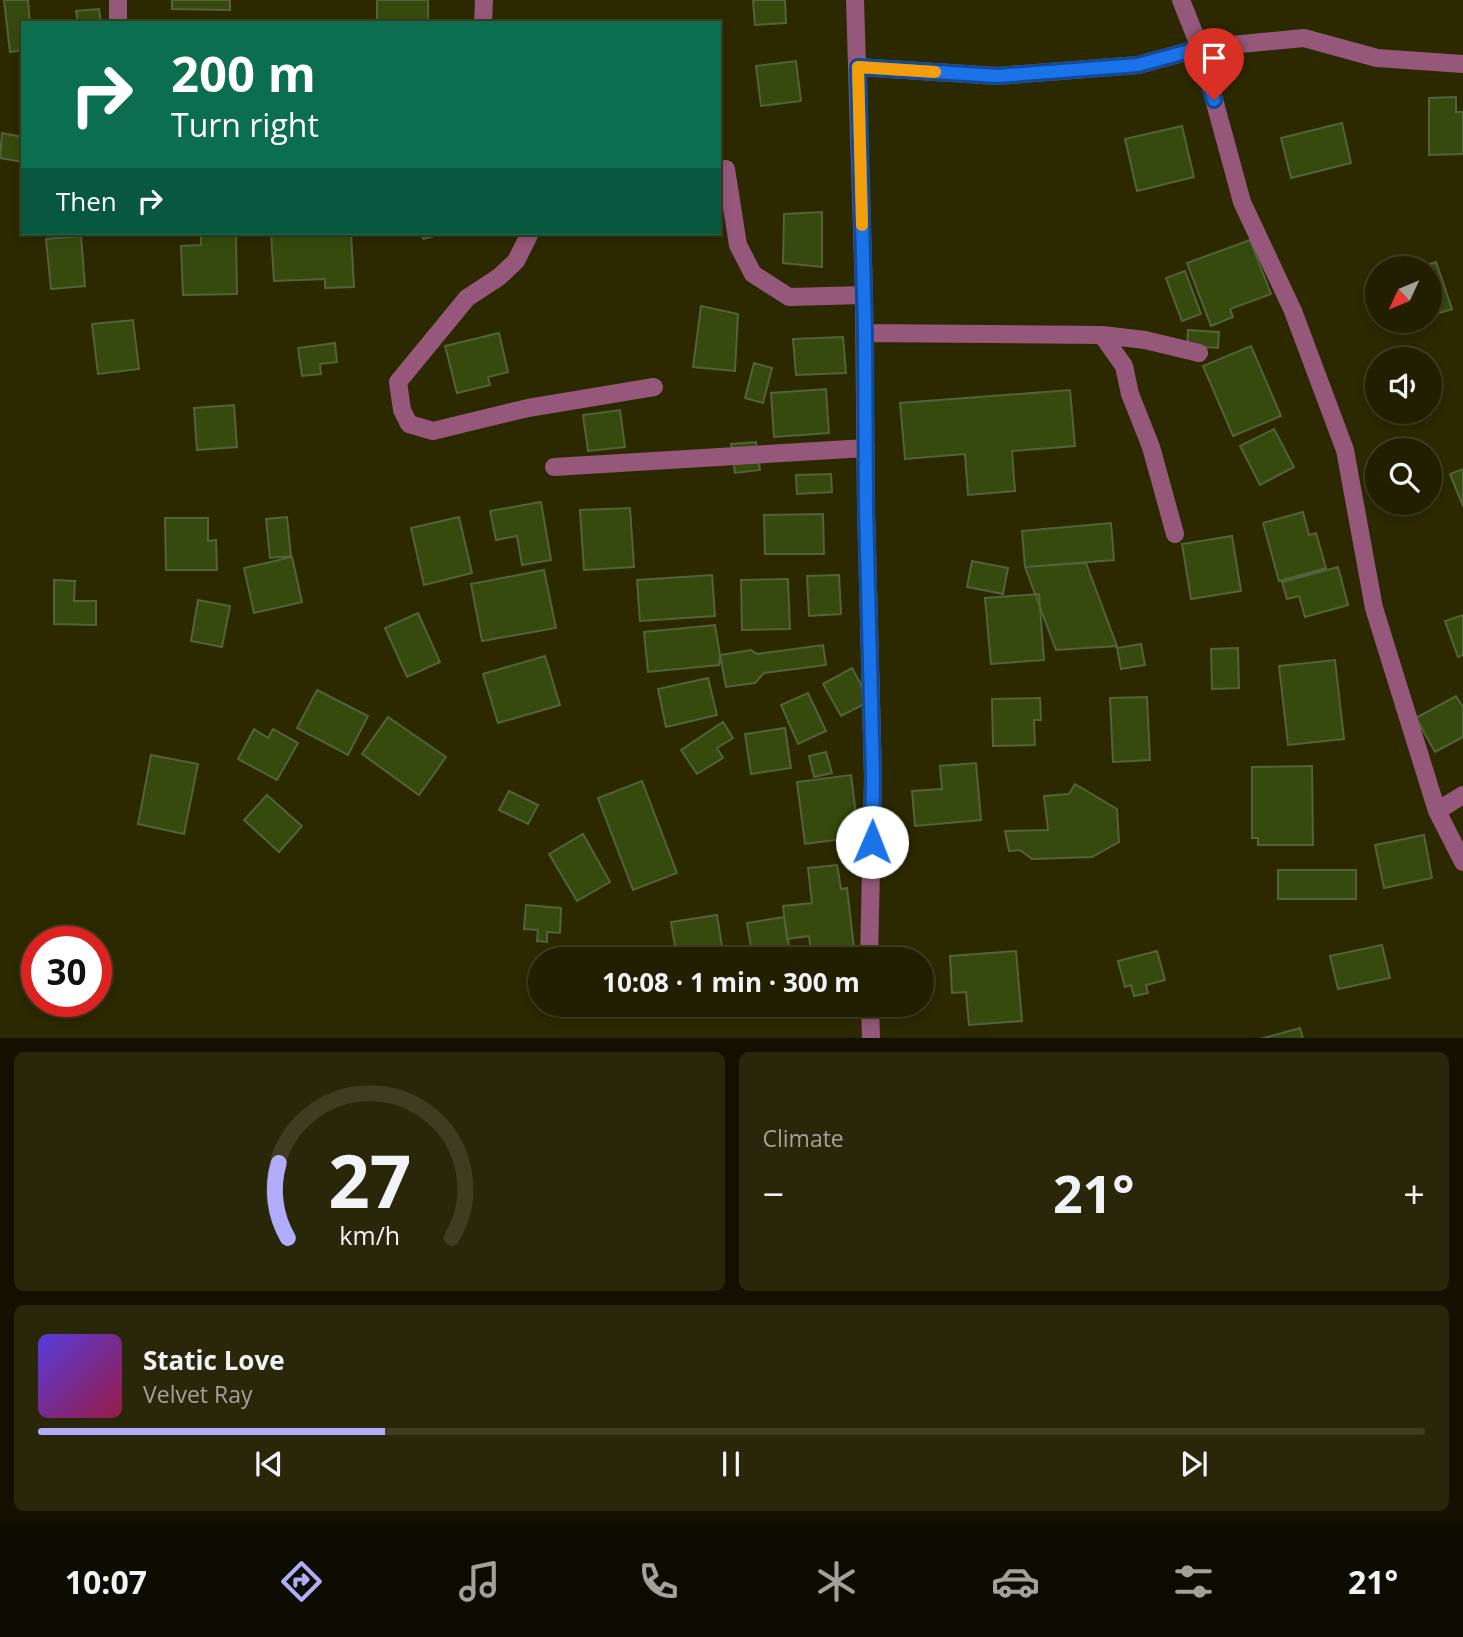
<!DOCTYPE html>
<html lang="en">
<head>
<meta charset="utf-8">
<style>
	body { margin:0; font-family:"Open Sans",sans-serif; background:#29270a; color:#f1f3f6; height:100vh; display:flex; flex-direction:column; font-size:26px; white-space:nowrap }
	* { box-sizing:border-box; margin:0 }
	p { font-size:23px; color:#a2a299 }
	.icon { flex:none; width:38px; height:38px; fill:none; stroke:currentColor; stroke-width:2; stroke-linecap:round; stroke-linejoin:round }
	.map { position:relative; height:1038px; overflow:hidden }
	.side { display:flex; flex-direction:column; gap:14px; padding:14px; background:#121100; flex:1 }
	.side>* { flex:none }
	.top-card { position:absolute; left:21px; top:21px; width:700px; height:214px; border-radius:0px; box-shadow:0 4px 10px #0003,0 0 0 2px #3e3d22; background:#0b6e4f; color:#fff; overflow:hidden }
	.needle { width:46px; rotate:226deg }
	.buttons { position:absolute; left:1365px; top:256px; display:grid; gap:14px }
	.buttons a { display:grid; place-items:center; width:77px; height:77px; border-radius:50%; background:#211f00; box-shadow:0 4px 10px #0003,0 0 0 2px #3e3d22; font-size:35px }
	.speed { position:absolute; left:21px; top:926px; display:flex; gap:14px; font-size:35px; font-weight:700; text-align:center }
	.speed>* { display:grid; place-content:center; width:91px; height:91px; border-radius:50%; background:#211f00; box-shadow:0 4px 10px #0003,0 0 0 2px #3e3d22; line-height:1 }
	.speed .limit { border:10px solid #d22; background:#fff; color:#111 }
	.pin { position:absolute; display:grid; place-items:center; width:60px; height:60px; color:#fff; margin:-72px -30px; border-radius:50% 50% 50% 0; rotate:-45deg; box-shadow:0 0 7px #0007 }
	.pin .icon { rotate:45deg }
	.me { position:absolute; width:77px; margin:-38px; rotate:1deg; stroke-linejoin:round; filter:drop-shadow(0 0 5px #0008) }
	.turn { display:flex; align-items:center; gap:24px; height:147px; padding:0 35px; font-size:32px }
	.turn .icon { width:91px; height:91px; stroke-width:2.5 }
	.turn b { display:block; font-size:49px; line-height:60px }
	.then { display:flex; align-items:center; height:66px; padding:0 35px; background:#0003; gap:14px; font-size:26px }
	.big { font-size:52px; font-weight:700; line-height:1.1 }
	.side .widget { flex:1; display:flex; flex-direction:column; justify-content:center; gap:10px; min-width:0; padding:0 24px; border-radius:10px; background:#29270a }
	.side .dial { align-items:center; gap:0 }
	.dial svg { height:182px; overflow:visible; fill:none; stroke:#3e3d22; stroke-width:7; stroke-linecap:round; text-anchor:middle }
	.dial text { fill:#f1f3f6; stroke:none }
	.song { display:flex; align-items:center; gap:21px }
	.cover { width:84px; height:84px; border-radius:10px; background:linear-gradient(135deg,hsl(250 70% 55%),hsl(340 70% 35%)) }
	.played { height:7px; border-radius:4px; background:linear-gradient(90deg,#b1adfa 25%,#3e3d22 25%) }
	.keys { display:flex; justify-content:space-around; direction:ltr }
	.heat { display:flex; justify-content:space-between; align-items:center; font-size:38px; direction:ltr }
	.side .tiles { flex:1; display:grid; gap:14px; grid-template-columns:1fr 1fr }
	.widget:last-child { grid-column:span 2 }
	.trip { position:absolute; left:528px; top:947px; width:406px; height:70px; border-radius:35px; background:#211f00; box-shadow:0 4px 10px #0003,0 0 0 2px #3e3d22; font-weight:700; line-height:70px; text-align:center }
	.menu { display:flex; height:112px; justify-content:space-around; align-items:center; background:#0d0c00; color:#a2a299 }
	.menu .icon { width:49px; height:49px }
	.menu .selected { color:#b1adfa }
	.menu b { font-size:32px; color:#f1f3f6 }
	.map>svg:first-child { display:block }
	.building { fill:#374a0d; stroke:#52623a; stroke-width:2 }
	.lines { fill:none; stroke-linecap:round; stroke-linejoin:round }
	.minor { stroke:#95587a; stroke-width:18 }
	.route-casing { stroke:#114b97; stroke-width:18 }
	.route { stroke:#1a73e8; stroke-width:12 }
	.slow { stroke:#f59e0b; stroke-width:12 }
</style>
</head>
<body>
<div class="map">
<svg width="1463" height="1039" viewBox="0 0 1463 1039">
	<rect width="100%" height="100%" fill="#2c2900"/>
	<path class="building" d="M4,0H28L30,23H23V50L10,52Z
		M172,0H230V10L172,9Z
		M377,0H428V23H377Z
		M753,0H785L786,23L755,25Z
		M99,9L101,23H78L76,11Z
		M796,61L801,101L761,106L756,66Z
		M1456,97V112H1463V154L1429,155V98Z
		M1342,123L1351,163L1291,178L1281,138Z
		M1182,126L1194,177L1137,191L1125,139Z
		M2,133L23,137V162L0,158Z
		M822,212V267L783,263L784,214Z
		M201,233H236L237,294L183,295L181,246L201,245Z
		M271,233H351L354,287L325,288V279L274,281Z
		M421,233H446L423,239Z
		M81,236L85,286L51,289L46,239Z
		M1250,240L1271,294L1230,309L1233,317L1211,326L1187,263Z
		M1436,262L1452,309L1430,316V268H1417Z
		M1185,271L1201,314L1182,321L1166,278Z
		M701,306L738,314L735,371L693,367Z
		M133,320L139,369L98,374L92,324Z
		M1188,330L1219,332L1218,348L1187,346Z
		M499,333L508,372L488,377L490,385L457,393L445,346Z
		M843,337L846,373L796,375L793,339Z
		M335,343L337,362L320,364L321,374L302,376L298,348Z
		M1251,346L1281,416L1233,436L1203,366Z
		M754,363L772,368L763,403L745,398Z
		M826,389L829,433L774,437L771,393Z
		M1070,390L1075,446L1012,451L1015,491L968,495L965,454L905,459L900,403Z
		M234,405L237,447L197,450L194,408Z
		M620,410L625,447L588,451L583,415Z
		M1274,429L1294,467L1260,485L1240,446Z
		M756,442L760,470L735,473L731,444Z
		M1463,469V506L1450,474Z
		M831,474L832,492L797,494L796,475Z
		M541,502L551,560L522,565L517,536L496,540L490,511Z
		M630,508L634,567L584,570L580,510Z
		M1303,512L1309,535L1316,533L1326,568L1279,581L1263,523Z
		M823,514L824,554H765L764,515Z
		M287,517L291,556L270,558L266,519Z
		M459,517L472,573L424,585L411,528Z
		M165,518H208V541L216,540L217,570H166Z
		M1111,523L1114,560L1025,567L1022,531Z
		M1232,536L1241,591L1191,599L1182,544Z
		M292,557L302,602L254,613L244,568Z
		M972,561L1008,568L1003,594L967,587Z
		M1086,563L1117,646L1056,650L1025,567Z
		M1338,567L1348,605L1305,617L1299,596L1287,599L1282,582Z
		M544,570L556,628L482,641L471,584Z
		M712,575L715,616L640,621L637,580Z
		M839,575L841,614L809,616L807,576Z
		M788,579L790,629L742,630L741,580Z
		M54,580L75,581L74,601H96V625L54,624Z
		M1039,594L1044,660L991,664L985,598Z
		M198,600L230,606L222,647L191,641Z
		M418,613L440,662L407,677L385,628Z
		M1463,615V655L1458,657L1445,621Z
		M715,625L720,655L719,665L648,672L644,632Z
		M1141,644L1145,665L1121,669L1117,648Z
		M823,645L826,665L764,673L755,683L726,687L720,655L751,650L757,654Z
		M1238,648L1239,688L1212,689L1211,649Z
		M545,656L560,705L498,723L483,674Z
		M1335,660L1344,739L1288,745L1279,666Z
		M852,668L870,701L841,716L823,684Z
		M708,678L717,715L666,727L658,689Z
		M317,690L368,716L348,755L297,728Z
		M808,693L826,731L798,744L781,705Z
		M1456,696L1463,707V737L1435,752L1416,718Z
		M1147,697L1150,760L1113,762L1110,698Z
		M1040,698L1041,720H1034L1035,745L993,746L992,699Z
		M388,717L446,757L419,795L362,754Z
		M723,722L733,738L717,748L723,758L697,774L681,750Z
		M785,728L791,768L751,774L745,734Z
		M254,729L268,738L273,729L298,743L277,780L238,759Z
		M826,752L832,773L814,777L809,756Z
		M151,755L198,764L184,834L138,824Z
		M976,763L981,820L915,826L912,791L942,789L940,766Z
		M1312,766L1313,845H1258V838H1252V767Z
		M851,775L859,837L805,844L797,782Z
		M642,781L677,873L633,890L598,798Z
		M1075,784L1117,809L1119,842L1092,857L1032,859L1020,850L1009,851L1005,831L1048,830L1044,796L1069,794Z
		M509,791L538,805L528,824L499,810Z
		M267,795L302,826L279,852L244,820Z
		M583,834L610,882L577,901L549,854Z
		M1424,835L1432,878L1384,888L1375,845Z
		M837,865L841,889L847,888L855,956L812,959L809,936L787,939L783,906L812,903L808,868Z
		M1278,870H1356V899H1278Z
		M526,905L561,908L560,933L547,932V942L537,941L538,930L524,929Z
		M717,915L724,959H677L671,922Z
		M784,917L791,959H753L747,923Z
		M1382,945L1390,978L1338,989L1330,956Z
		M1016,951L1022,1021L969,1025L966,992L952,993L950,956Z
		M1157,951L1165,980L1146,985L1148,993L1134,996L1131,985L1125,987L1118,961Z
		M555,1004H579L566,1017Z
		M1300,1028L1303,1039H1260Z"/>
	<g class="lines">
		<path class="minor" d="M855,0L864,295L866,509L873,778L869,959
			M1181,0L1200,48L1242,202L1293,311L1345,450L1374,608L1437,811L1463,862
			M118,23V0
			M483,23L484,0
			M858,67L997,76L1138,65L1200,48L1304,38L1377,58L1463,64
			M726,169L738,245L753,274L789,297L864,295
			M529,233V235L516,261L499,277L467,298L398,382L402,410L409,424L433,431L528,408L654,387
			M865,333L1102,335L1145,340L1199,353
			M1102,335L1124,366L1130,394L1151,447L1175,534
			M554,467L866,448
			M1437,811L1463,795
			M870,1004L871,1039"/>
	</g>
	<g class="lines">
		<g class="route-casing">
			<path id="route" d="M872,842L873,778L866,509L865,333L858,67L997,76L1138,65L1200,48L1214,100"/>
		</g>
		<use href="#route" class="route"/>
		<path class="slow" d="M862,225L858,67L935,72"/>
	</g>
</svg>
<div class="buttons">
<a><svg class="needle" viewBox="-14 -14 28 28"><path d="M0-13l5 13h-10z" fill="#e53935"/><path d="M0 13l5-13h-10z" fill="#a2a299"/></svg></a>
<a><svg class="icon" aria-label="sound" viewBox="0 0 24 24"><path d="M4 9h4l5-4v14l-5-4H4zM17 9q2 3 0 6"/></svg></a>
<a><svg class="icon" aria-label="search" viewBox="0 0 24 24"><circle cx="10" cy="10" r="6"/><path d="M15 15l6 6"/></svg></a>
</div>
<div class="speed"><div class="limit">30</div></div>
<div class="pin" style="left:1214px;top:100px;background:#d93025"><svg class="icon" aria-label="arrive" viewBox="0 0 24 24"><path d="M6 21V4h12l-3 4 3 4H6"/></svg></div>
<svg class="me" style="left:872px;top:842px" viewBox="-20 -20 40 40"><circle r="19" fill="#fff"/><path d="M0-13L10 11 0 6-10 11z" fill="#1a73e8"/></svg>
<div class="trip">10:08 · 1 min · 300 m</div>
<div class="top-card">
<div class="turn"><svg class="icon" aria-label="right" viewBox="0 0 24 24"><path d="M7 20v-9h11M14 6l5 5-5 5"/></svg><div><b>200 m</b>Turn right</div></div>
<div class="then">Then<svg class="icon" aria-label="right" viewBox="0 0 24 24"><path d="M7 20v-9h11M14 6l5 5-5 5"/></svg></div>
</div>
</div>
<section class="side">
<div class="tiles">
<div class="widget dial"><svg viewBox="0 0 100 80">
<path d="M14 69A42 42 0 1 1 86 69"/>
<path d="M14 69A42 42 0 0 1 10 36" stroke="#b1adfa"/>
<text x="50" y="56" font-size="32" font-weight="700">27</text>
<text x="50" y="72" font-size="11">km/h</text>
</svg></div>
<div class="widget"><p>Climate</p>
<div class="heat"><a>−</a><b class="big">21°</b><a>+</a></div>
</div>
<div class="widget">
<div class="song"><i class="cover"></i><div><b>Static Love</b><p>Velvet Ray</p></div></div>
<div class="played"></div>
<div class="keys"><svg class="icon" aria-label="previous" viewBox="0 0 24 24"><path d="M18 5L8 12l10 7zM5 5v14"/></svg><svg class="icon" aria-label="pause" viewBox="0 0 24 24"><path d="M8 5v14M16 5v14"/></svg><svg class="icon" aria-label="next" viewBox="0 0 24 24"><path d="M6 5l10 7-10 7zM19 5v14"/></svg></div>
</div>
</div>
</section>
<nav class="menu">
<b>10:07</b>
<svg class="icon selected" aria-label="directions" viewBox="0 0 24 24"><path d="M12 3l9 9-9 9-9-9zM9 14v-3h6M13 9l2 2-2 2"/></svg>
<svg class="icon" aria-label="music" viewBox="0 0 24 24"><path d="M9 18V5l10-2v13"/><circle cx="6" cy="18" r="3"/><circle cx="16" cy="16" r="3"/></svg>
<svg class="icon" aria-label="phone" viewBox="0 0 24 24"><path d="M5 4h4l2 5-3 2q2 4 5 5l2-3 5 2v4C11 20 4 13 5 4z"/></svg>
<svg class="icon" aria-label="climate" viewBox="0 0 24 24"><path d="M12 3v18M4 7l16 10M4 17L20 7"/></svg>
<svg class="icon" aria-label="car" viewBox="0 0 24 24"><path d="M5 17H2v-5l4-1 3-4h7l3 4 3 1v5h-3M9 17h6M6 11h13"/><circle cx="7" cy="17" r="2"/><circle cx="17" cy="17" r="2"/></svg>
<svg class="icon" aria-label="filters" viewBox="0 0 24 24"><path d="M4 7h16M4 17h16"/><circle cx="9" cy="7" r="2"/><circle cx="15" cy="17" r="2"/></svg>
<b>21°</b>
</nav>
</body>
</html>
